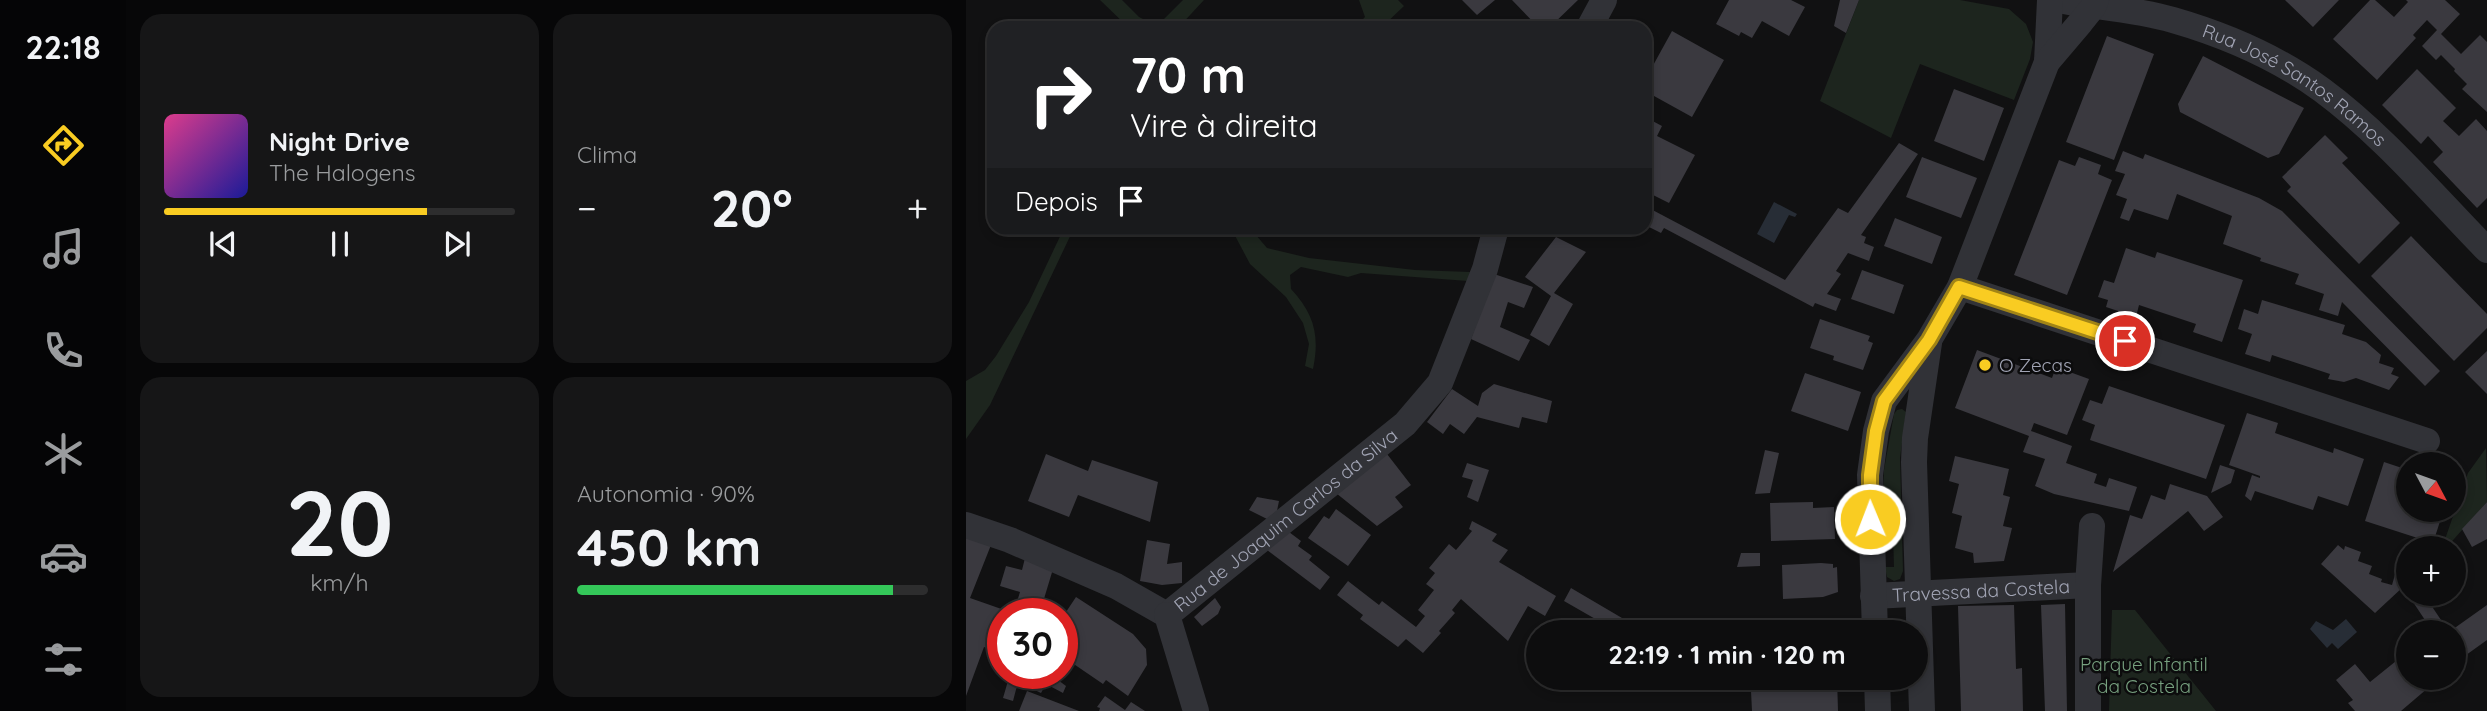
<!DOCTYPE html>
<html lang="pt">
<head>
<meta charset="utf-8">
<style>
	body { margin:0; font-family:Quicksand,sans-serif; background:#161617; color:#f1f3f6; height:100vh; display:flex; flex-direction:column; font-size:26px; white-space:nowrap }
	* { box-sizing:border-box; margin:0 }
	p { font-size:23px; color:#9a9c9e }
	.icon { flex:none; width:38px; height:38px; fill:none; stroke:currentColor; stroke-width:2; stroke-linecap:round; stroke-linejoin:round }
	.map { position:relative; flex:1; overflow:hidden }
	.side { display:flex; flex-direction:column; gap:14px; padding:14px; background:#070708; width:840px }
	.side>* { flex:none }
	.guide { position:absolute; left:21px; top:21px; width:665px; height:214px; border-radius:21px; box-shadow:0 4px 10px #0003,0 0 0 2px #2d2d2e; background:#202124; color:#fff; overflow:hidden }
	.needle { width:46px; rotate:131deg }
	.controls { position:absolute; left:1430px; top:452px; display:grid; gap:14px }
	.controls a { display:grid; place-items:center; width:70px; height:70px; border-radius:50%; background:#0d0d0e; box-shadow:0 4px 10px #0003,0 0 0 2px #2d2d2e; font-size:35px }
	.speed { position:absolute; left:21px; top:598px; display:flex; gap:14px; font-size:35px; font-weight:700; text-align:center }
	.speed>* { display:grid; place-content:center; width:91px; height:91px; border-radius:50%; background:#0d0d0e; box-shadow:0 4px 10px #0003,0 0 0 2px #2d2d2e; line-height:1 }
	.speed .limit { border:10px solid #d22; background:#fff; color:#111 }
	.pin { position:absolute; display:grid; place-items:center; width:60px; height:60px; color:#fff; margin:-30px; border:4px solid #fff; border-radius:50%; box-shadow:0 2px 7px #0007 }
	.me { position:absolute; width:77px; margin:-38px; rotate:359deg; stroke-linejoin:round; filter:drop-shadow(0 0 5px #0008) }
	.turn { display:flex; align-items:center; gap:24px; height:147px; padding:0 28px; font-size:32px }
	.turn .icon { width:91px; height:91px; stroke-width:2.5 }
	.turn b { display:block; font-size:49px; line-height:60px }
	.then { display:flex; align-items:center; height:66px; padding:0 28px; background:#0003; gap:14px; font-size:26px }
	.big { font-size:52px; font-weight:800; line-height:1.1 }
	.side .card { flex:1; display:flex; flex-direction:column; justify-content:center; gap:10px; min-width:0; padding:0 24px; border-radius:21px; background:#161617 }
	.side .dial { align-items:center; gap:0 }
	.dial b { font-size:91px; line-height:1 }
	.song { display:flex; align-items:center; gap:21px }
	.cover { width:84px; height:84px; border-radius:10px; background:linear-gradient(135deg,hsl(330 70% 55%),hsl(240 70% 35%)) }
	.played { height:7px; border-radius:4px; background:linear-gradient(90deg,#f9cc22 75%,#2d2d2e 75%) }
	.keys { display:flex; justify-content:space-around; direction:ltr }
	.heat { display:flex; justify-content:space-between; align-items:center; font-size:38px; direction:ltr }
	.charge { height:10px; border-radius:5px; background:linear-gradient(90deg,#34c759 90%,#2d2d2e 0) }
	.side .tiles { flex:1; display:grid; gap:14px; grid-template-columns:repeat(2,1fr) }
	.trip { position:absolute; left:560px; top:620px; width:402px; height:70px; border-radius:35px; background:#0d0d0e; box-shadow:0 4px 10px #0003,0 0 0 2px #2d2d2e; font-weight:800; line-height:70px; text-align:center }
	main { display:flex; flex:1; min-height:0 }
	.tab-bar { display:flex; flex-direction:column; width:126px; justify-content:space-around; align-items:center; background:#050506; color:#9a9c9e }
	.tab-bar .icon { width:49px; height:49px }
	.tab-bar .selected { color:#f9cc22 }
	.tab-bar b { font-size:32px; color:#f1f3f6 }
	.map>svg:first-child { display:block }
	.green { fill:#1d251e }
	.water { fill:#272d36 }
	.building { fill:#3a393f }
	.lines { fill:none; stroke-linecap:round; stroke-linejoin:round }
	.street { stroke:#313237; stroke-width:26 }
	.route-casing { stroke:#a28516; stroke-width:18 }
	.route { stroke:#f9cc22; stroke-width:12 }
	.poi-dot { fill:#f9cc22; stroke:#0c0c0d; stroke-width:2.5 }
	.labels { text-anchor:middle; stroke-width:5; stroke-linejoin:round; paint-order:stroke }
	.street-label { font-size:19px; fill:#a1a4b4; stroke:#0c0c0d }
	.poi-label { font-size:19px; fill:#a1a4b4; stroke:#0c0c0d; text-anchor:start }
	.park-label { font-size:19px; fill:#77a07f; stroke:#0c0c0d }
</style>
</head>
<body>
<main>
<nav class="tab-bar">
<b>22:18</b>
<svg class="icon selected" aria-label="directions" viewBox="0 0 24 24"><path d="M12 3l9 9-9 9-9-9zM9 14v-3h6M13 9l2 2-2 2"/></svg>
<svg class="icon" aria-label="music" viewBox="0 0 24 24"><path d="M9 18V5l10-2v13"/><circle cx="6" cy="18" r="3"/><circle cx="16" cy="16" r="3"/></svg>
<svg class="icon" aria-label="phone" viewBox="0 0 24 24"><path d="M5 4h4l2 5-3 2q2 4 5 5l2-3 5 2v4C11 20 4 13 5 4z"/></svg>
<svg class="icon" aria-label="climate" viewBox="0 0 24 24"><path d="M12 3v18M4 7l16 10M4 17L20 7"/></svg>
<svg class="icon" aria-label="car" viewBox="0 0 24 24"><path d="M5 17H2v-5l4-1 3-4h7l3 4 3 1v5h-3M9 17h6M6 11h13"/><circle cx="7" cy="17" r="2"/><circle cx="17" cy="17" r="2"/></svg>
<svg class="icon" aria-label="filters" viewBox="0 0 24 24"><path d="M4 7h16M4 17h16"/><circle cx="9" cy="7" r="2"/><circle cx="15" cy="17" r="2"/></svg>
</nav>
<section class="side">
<div class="tiles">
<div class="card">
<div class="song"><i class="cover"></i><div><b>Night Drive</b><p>The Halogens</p></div></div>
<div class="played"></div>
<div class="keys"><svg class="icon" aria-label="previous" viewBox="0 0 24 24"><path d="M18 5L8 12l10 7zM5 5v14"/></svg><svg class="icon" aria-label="pause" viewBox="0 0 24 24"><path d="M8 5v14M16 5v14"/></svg><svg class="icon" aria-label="next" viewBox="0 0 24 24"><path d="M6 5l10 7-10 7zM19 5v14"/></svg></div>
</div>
<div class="card"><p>Clima</p>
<div class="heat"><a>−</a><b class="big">20°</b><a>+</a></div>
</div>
<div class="card dial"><b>20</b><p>km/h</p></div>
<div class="card"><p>Autonomia · 90%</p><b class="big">450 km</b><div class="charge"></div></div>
</div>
</section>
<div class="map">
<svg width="1521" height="711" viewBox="0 0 1521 711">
	<rect width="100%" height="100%" fill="#111112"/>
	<path class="green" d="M134,0H156L173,17L185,23L198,19L217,0H238L212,28H163Z
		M393,0H432L438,6L415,28H388L399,17Z
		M893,0H994L1043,9L1060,24L1067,42L1064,59L1048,100L954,64L925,138L854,101Z
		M98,228H108L24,405L0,439V381L19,370L30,356L63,302Z
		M265,228H284L301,248L343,258L449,270L504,272L502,281L395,273L382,277L335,267L324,275L325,289C348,314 354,335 347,369L339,366L343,344L337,323L320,297L284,264Z
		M936,409L940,412L934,458L937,571L934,579L928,581L921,577L919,567H928L926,496H917L918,470L928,414L931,410Z
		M1520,448L1521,502L1480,548H1476L1502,473Z
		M1146,610H1169L1250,711H1143Z"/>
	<path class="water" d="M808,202L831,214L829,217L823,215L808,243L791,234Z
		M1380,619L1391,632L1372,649L1366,643L1361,648L1344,629L1350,621L1367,630Z"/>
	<path class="building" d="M496,0H529L511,15Z
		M546,0H612L583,28H573Z
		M763,0H825L839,7L823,36L796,21L786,38L775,32L773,36L750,24Z
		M874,0H893L880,33L868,26Z
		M1319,0H1373L1347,27Z
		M1404,0H1409L1428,17L1442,2L1440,0H1479L1494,14L1475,34L1495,54L1514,35L1521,42V112L1496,89L1501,84L1488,71L1489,69L1475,55L1470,60L1456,46L1471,30L1461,20L1447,35L1450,38L1411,80L1367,39Z
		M706,31L758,60L726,117L679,91V80Z
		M1141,36L1188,54L1148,160L1100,142Z
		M1237,56L1338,108L1313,154L1302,158L1214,112L1212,104Z
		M1451,69L1490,108L1477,121L1493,136L1510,119L1521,131V198L1511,208L1467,162L1477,152L1462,136L1455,144L1416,105Z
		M988,89L1038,108L1018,161L968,141Z
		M679,117L696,126L691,136L729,155L703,203L679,191Z
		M1359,135L1382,158L1376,163L1434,223L1393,264L1321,191L1325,187L1316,177Z
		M933,143L952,154L895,235L900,237L898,243L908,247L903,261L882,253L870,271L875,274L861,294L875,299L870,311L849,303L847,307L698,228L695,233L679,225V206L819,280L872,208L882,213Z
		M1157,151L1177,159L1179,154L1293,198L1316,211L1474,371L1459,386L1376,302L1372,316L1353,310L1358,294L1329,284L1333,274L1294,261L1295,258L1257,244L1266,216L1211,194L1202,220L1168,209L1163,221L1154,218L1161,199L1150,195L1159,174L1149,171Z
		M956,157L1011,178L995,218L940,197Z
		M1113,157L1135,165L1132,174L1146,180L1101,295L1048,275L1093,160L1109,166Z
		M929,218L976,237L966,264L918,246Z
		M1445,236L1521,314V328L1488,361L1405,276Z
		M590,237L620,252L588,293L607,304L583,346L564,335L585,296L559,277Z
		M1160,248L1189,258L1191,252L1277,280L1256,342L1227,332L1230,324L1173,305L1170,317L1140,307L1142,300L1132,297L1138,280L1148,283Z
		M896,270L938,285L928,314L885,299Z
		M528,274L567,287L558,308L542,302L534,327L564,340L553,361L505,339Z
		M1296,300L1379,325L1376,334L1400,342L1415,355L1413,363L1428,368L1425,374L1433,377L1423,390L1390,378L1378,382L1362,379L1364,374L1306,355L1304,362L1279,354L1286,334L1272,329L1278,309L1292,314Z
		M854,319L904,336L902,341L907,343L897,370L867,360L868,356L844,348Z
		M1011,350L1086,378L1090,367L1123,379L1101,435L1068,423L1065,431L1106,446L1100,463L1131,474L1128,483L1140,487L1143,478L1171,487L1163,511L1088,494L1069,486L1079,459L1057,452L1063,436L989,408Z
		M1521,351V394L1499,372Z
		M839,373L895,392L882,431L825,411Z
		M528,384L586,401L581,423L556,417L553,428L511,417L498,434L484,424L477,434L461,422L486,389L512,406L516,393Z
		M1143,386L1259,425L1240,479L1124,440L1129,425L1116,420L1124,400L1136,404Z
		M1281,413L1312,423L1309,433L1367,453L1368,448L1398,459L1382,506L1352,496L1347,510L1289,491L1285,501L1279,496L1286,475L1294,478V476L1263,465Z
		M799,450L813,453L804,493L789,494Z
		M80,454L122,471L126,460L192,482L184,522L112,495L103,517L62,501Z
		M421,454L445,485L429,497L437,507L411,526L370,493Z
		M989,456L1043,469L1037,495L1044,497L1037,526L1046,528L1038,561L1008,563L1007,553L989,548L996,516L986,513L993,484L983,481Z
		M1418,462L1442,470V509H1478L1467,543L1399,521Z
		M501,463L523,470L512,502L501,497L507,480L496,477Z
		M1254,465L1269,470L1265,483L1245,493Z
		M1204,484L1241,496L1257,517L1238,531L1222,511L1147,572L1164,515L1176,519L1185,495L1199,500Z
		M291,497L313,501L311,511L301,519L283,510Z
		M847,502V508L868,507L869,539L805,541L804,503Z
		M1521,502V539L1506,547L1496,529Z
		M370,509L405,535L382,566L342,538L358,516L363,519Z
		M506,521L531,534L526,541L542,550L533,562L590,596L579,616L562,606L542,641L495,599L486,610L489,613L473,631L475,633L457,653L440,639L432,647L394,619L397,615L371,595L382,581L413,605L416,601L450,627L459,616L452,610L468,590L460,584L469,573L463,568L483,544L490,550L506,531L503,529Z
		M323,532L335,541L332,546L346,556L343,560L364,577L354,590L301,550Z
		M0,536L25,545L4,598L44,612L43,614H37V632L30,651L18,647L0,696Z
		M181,540L204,544L201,564L216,562V583L196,585L174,581Z
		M1372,545L1378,550L1379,546L1395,552L1392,561L1406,566L1403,574L1416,579L1415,582L1426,585L1432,564L1442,567V593H1457L1483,632L1521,605V640L1489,663L1488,632H1467L1437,587L1409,613L1355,564Z
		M775,553H794V566L771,567Z
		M59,558L87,569L74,612L50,605L54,592L34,586L40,566L56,570Z
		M855,563L867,564V568L871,567L872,592L857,597L817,599L816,565Z
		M605,588L673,628L671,632H652L598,601Z
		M110,597L167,634L180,649L181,665L162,696L140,680L137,684L96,656V618Z
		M249,598L255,607L252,614L236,626L228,617Z
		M1099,604L1101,711H1079L1075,605Z
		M1048,605L1050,669L1056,668L1057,711H995L992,606Z
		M1435,657L1442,665V677H1452L1462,688L1435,711H1389L1382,703L1387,700L1370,680L1389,664L1404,682Z
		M44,674H84L100,686L97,693L80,684L75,693L52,682L47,701L37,698Z
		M797,677H871L872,711H786L785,691H797Z
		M61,691L113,711H53Z
		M139,696L159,710L165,702L179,711H133L134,708L131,707Z"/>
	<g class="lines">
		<g class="street">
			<path id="s1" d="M1091,0C1129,7 1170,9 1207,20C1259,35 1312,58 1356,90C1417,135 1468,196 1521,250"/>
			<path d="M623,28L638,0"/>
			<path d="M1081,62L1084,0"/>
			<path d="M994,287L1461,441"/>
			<path d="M0,525L44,540L150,586L201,615"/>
			<path id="s2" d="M907,596L1122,585"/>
			<path id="s3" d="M201,615L439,424L474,383L519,269L530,228"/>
			<path d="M201,615L230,711"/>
			<path d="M909,632L904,475L910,431L918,401L963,340L994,287L1081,62L1115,22L1127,7L1130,0"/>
			<path d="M911,677L912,711"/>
			<path d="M956,711L948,462L949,438L963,343"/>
			<path d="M1122,711V585L1126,526"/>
		</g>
	</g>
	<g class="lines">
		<g class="route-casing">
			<path id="route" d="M904,519V475L910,431L918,401L963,340L993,287L1159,341"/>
		</g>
		<use href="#route" class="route"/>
	</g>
	<circle class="poi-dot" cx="1019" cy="365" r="7"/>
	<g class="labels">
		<g class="street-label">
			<text dy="7" stroke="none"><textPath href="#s1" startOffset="257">Rua José Santos Ramos</textPath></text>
			<text dy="7" stroke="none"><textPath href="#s3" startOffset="152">Rua de Joaquim Carlos da Silva</textPath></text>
			<text dy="7" stroke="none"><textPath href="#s2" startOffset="108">Travessa da Costela</textPath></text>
		</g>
		<g class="poi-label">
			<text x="1033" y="372">O Zecas</text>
		</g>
		<g class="park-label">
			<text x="1178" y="671">Parque Infantil<tspan x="1178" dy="22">da Costela</tspan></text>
		</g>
	</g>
</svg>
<div class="controls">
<a><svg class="needle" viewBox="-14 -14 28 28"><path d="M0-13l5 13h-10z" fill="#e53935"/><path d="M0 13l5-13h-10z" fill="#9a9c9e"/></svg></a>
<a>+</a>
<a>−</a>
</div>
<div class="speed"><div class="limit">30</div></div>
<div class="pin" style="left:1159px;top:341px;background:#d93025"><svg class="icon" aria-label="arrive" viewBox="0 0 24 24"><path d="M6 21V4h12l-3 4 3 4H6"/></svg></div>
<svg class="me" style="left:904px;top:519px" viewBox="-20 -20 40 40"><circle r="17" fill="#f9cc22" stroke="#fff" stroke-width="3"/><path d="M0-11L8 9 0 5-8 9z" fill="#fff"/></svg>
<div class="trip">22:19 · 1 min · 120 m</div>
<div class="guide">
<div class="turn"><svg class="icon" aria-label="right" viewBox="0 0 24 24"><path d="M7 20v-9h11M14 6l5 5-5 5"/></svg><div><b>70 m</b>Vire à direita</div></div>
<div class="then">Depois<svg class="icon" aria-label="arrive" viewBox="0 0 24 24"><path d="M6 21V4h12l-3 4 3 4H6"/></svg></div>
</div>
</div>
</main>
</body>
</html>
